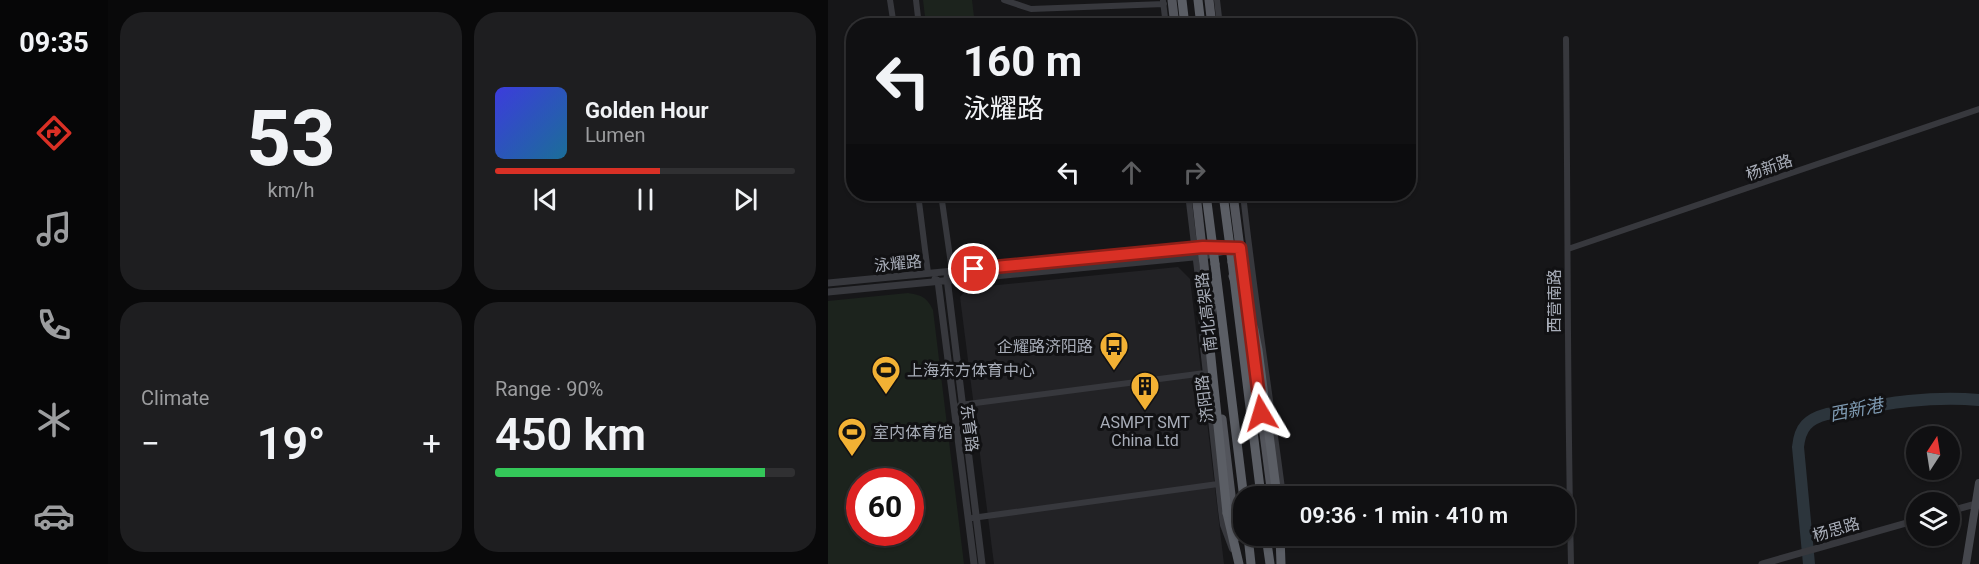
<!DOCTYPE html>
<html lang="en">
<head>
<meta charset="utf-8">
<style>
	body { margin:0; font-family:Roboto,"Noto Sans SC",sans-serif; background:#1e1e20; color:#f1f3f6; height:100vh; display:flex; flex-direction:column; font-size:22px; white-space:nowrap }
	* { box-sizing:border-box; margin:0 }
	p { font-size:20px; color:#9c9d9f }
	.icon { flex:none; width:33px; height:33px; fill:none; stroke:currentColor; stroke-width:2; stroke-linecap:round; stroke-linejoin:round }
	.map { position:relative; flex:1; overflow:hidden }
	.details { display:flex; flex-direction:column; gap:12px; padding:12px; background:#09090a; width:720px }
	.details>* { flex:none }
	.banner { position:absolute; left:18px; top:18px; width:570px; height:183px; border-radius:24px; box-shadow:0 2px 4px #0004,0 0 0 2px #303032; background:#101012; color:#f1f3f6; overflow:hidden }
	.needle { width:39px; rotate:12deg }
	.tools { position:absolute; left:1078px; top:426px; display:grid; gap:12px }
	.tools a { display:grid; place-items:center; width:54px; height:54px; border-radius:50%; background:#101012; box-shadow:0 2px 4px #0004,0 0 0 2px #303032; font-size:30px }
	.speed { position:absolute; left:18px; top:468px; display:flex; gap:12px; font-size:30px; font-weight:700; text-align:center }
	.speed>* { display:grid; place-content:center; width:78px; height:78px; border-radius:50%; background:#101012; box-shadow:0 2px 4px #0004,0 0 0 2px #303032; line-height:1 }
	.speed .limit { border:9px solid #d22; background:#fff; color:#111 }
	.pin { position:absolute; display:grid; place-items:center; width:51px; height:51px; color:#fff; margin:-26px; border:3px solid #fff; border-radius:50%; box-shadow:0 2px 6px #0007 }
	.me { position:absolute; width:66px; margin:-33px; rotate:353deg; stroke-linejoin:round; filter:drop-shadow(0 0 4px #0008) }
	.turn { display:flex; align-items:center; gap:21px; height:126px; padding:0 18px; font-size:27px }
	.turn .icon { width:78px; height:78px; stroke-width:2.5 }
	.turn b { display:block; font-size:42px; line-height:51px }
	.lanes { display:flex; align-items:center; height:57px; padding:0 18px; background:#0003; justify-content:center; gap:30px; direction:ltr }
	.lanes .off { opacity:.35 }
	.big { font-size:45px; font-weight:600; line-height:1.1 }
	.details .widget { flex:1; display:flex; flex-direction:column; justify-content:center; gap:9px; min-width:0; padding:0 21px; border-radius:24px; background:#1e1e20 }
	.details .dial { align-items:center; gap:0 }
	.dial b { font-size:78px; line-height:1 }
	.song { display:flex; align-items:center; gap:18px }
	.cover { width:72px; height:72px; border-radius:9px; background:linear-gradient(135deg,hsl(240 70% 55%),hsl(200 70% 35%)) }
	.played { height:6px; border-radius:3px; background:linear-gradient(90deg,#d93025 55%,#303032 55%) }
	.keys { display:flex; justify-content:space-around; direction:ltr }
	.heat { display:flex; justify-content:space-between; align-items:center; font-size:33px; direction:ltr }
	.charge { height:9px; border-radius:4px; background:linear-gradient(90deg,#34c759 90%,#303032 0) }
	.details .tiles { flex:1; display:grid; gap:12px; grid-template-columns:repeat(2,1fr) }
	.trip { position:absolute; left:405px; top:486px; width:342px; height:60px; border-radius:24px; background:#101012; box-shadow:0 2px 4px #0004,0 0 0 2px #303032; font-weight:600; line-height:60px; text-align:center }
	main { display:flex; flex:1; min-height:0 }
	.tab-bar { display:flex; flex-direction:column; width:108px; justify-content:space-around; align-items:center; background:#060607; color:#9c9d9f }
	.tab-bar .icon { width:42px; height:42px }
	.tab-bar .selected { color:#d93025 }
	.tab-bar b { font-size:27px; color:#f1f3f6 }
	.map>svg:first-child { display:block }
	.built { fill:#222225 }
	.green { fill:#1c231d; fill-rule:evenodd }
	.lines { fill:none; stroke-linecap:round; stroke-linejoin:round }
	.river { stroke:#2c353c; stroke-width:12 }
	.minor { stroke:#37383d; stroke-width:6 }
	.tertiary { stroke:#37383d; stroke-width:7 }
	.secondary { stroke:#45474d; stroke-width:8 }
	.primary { stroke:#53555c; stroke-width:9 }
	.trunk { stroke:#5b5e65; stroke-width:9 }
	.trunk-bridge { stroke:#5b5e65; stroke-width:9 }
	.route-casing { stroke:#8d1f18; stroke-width:15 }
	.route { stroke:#d93025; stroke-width:10 }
	.labels { text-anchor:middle; stroke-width:6; stroke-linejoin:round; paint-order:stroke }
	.street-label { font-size:16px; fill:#a8adb8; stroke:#111113 }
	.poi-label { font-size:16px; fill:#a8adb8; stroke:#111113; text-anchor:start }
	.water-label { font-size:18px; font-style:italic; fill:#7f9bb3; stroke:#111113 }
</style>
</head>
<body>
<main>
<nav class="tab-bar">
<b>09:35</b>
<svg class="icon selected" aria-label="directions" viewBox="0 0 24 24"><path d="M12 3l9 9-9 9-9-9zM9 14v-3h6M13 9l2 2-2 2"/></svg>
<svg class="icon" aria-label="music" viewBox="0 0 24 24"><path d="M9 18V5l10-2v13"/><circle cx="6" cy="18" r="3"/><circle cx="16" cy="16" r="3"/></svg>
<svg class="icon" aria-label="phone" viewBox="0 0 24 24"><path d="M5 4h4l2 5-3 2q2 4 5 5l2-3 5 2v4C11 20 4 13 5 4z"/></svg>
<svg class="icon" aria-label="climate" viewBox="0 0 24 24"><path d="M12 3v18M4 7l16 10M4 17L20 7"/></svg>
<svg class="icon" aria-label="car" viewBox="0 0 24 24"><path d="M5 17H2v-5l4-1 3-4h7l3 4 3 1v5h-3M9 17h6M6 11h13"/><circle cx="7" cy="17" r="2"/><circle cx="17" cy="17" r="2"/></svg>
</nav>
<section class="details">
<div class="tiles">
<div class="widget dial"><b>53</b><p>km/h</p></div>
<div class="widget">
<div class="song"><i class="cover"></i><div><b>Golden Hour</b><p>Lumen</p></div></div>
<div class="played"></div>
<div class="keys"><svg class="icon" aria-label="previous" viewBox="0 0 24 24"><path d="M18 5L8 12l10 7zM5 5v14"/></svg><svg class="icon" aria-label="pause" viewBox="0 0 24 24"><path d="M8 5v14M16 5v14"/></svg><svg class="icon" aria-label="next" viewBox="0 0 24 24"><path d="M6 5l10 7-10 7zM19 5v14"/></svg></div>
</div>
<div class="widget"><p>Climate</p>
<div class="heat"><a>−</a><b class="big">19°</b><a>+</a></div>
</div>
<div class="widget"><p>Range · 90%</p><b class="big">450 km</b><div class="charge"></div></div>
</div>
</section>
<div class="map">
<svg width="1151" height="564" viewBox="0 0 1151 564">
	<rect width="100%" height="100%" fill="#161618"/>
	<path class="built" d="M350,267L362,279L396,564H166L132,297L140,288Z"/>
	<path class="green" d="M95,0H144L147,25H98Z
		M80,293C93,295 99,297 105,310L136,564H0V301ZM32,482H82V532H32Z"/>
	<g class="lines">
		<path class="river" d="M981,564L970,447C972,427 980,419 999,414C1050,405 1099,395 1151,400"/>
		<path class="minor" d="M62,0L66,26
			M88,0L91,26
			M176,0L203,9L336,4
			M389,0L392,26
			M335,1L338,26
			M738,39C740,214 739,389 743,564
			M90,194L100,273
			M113,194L124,271
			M360,194L373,302L374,338L393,510L395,525L404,549
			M415,194C426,295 442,395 455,496
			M740,249L1151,109
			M132,405L377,373
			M144,518L390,484"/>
		<path class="tertiary" d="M119,278L154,564
			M107,279L110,281L146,564
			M0,283L375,247L401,248
			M0,292L376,256L406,249
			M1122,511L1151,503
			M934,564L1089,520"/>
		<path class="secondary" d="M1138,564L1151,483"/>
		<path class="primary" d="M344,0L347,26
			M381,0L384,26
			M368,194L381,310
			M405,194L420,310
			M423,333L444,496
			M394,419L408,537"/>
		<path class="trunk" d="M354,0L357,26
			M370,0L373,26
			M404,262L433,496
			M387,264L416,499
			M399,513L411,564
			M420,536L423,564
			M438,536L442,564
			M452,536L453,564"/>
		<path class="trunk-bridge" d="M378,194L387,264
			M395,194L404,262
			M405,276L426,330L430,350L449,496
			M388,279L383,311L382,348L399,513"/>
	</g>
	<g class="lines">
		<g class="route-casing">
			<path id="route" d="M146,269L375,247L412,248L433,413"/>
		</g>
		<use href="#route" class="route"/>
	</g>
	<defs>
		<g id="bus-pin" transform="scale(1.5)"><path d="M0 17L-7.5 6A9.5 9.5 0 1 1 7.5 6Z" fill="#f2b134" stroke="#111113"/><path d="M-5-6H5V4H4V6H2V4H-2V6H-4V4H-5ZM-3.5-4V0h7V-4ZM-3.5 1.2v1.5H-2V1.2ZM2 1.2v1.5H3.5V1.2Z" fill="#111"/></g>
		<g id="stadium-pin" transform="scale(1.5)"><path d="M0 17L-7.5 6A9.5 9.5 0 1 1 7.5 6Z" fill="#f2b134" stroke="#111113"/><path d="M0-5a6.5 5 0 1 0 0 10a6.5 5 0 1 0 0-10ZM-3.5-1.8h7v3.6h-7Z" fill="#111"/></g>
		<g id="building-pin" transform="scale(1.5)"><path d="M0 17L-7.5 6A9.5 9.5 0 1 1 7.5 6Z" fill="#f2b134" stroke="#111113"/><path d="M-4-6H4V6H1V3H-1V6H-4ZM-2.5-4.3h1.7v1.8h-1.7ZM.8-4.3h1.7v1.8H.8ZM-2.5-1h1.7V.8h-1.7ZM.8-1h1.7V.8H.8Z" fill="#111"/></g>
	</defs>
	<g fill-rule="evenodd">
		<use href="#bus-pin" x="286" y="346"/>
		<use href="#stadium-pin" x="58" y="370"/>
		<use href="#building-pin" x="317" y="386"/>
		<use href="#stadium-pin" x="24" y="432"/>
	</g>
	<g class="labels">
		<g class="street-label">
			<text transform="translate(941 167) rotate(-19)" y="6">杨新路</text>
			<text transform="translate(70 263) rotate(-6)" y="6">泳耀路</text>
			<text transform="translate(726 301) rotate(-90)" y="6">西营南路</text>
			<text transform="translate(378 312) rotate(-97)" y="6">南北高架路</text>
			<text transform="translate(376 399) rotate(-97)" y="6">济阳路</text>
			<text transform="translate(142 428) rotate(83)" y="6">东育路</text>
			<text transform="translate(1008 529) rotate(-16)" y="6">杨思路</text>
		</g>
		<g class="poi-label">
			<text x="265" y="352" text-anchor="end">企耀路济阳路</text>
			<text x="79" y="376">上海东方体育中心</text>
			<text x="317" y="428" text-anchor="middle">ASMPT SMT<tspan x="317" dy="18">China Ltd</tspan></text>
			<text x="45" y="438">室内体育馆</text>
		</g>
		<g class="water-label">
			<text transform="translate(1028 410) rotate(-11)" y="6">西新港</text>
		</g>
	</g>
</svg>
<div class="tools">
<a><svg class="needle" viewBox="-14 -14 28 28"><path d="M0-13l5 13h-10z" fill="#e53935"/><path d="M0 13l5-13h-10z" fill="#9c9d9f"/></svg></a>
<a><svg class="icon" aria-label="layers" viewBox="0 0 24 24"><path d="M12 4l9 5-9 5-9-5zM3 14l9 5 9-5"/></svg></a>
</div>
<div class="speed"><div class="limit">60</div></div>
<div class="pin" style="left:146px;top:269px;background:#d93025"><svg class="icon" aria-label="arrive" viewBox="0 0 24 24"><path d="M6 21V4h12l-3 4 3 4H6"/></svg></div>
<svg class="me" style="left:433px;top:413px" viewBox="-20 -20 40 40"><path d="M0-17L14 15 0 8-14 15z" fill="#d93025" stroke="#fff" stroke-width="4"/></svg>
<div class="trip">09:36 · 1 min · 410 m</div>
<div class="banner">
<div class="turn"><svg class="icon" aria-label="left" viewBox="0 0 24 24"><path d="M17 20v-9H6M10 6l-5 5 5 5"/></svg><div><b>160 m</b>泳耀路</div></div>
<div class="lanes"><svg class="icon" aria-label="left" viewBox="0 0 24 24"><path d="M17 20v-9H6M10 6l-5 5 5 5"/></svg><svg class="icon off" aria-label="ahead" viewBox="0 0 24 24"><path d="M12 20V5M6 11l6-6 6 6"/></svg><svg class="icon off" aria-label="right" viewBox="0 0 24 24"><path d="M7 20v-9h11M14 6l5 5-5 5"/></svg></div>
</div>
</div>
</main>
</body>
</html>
